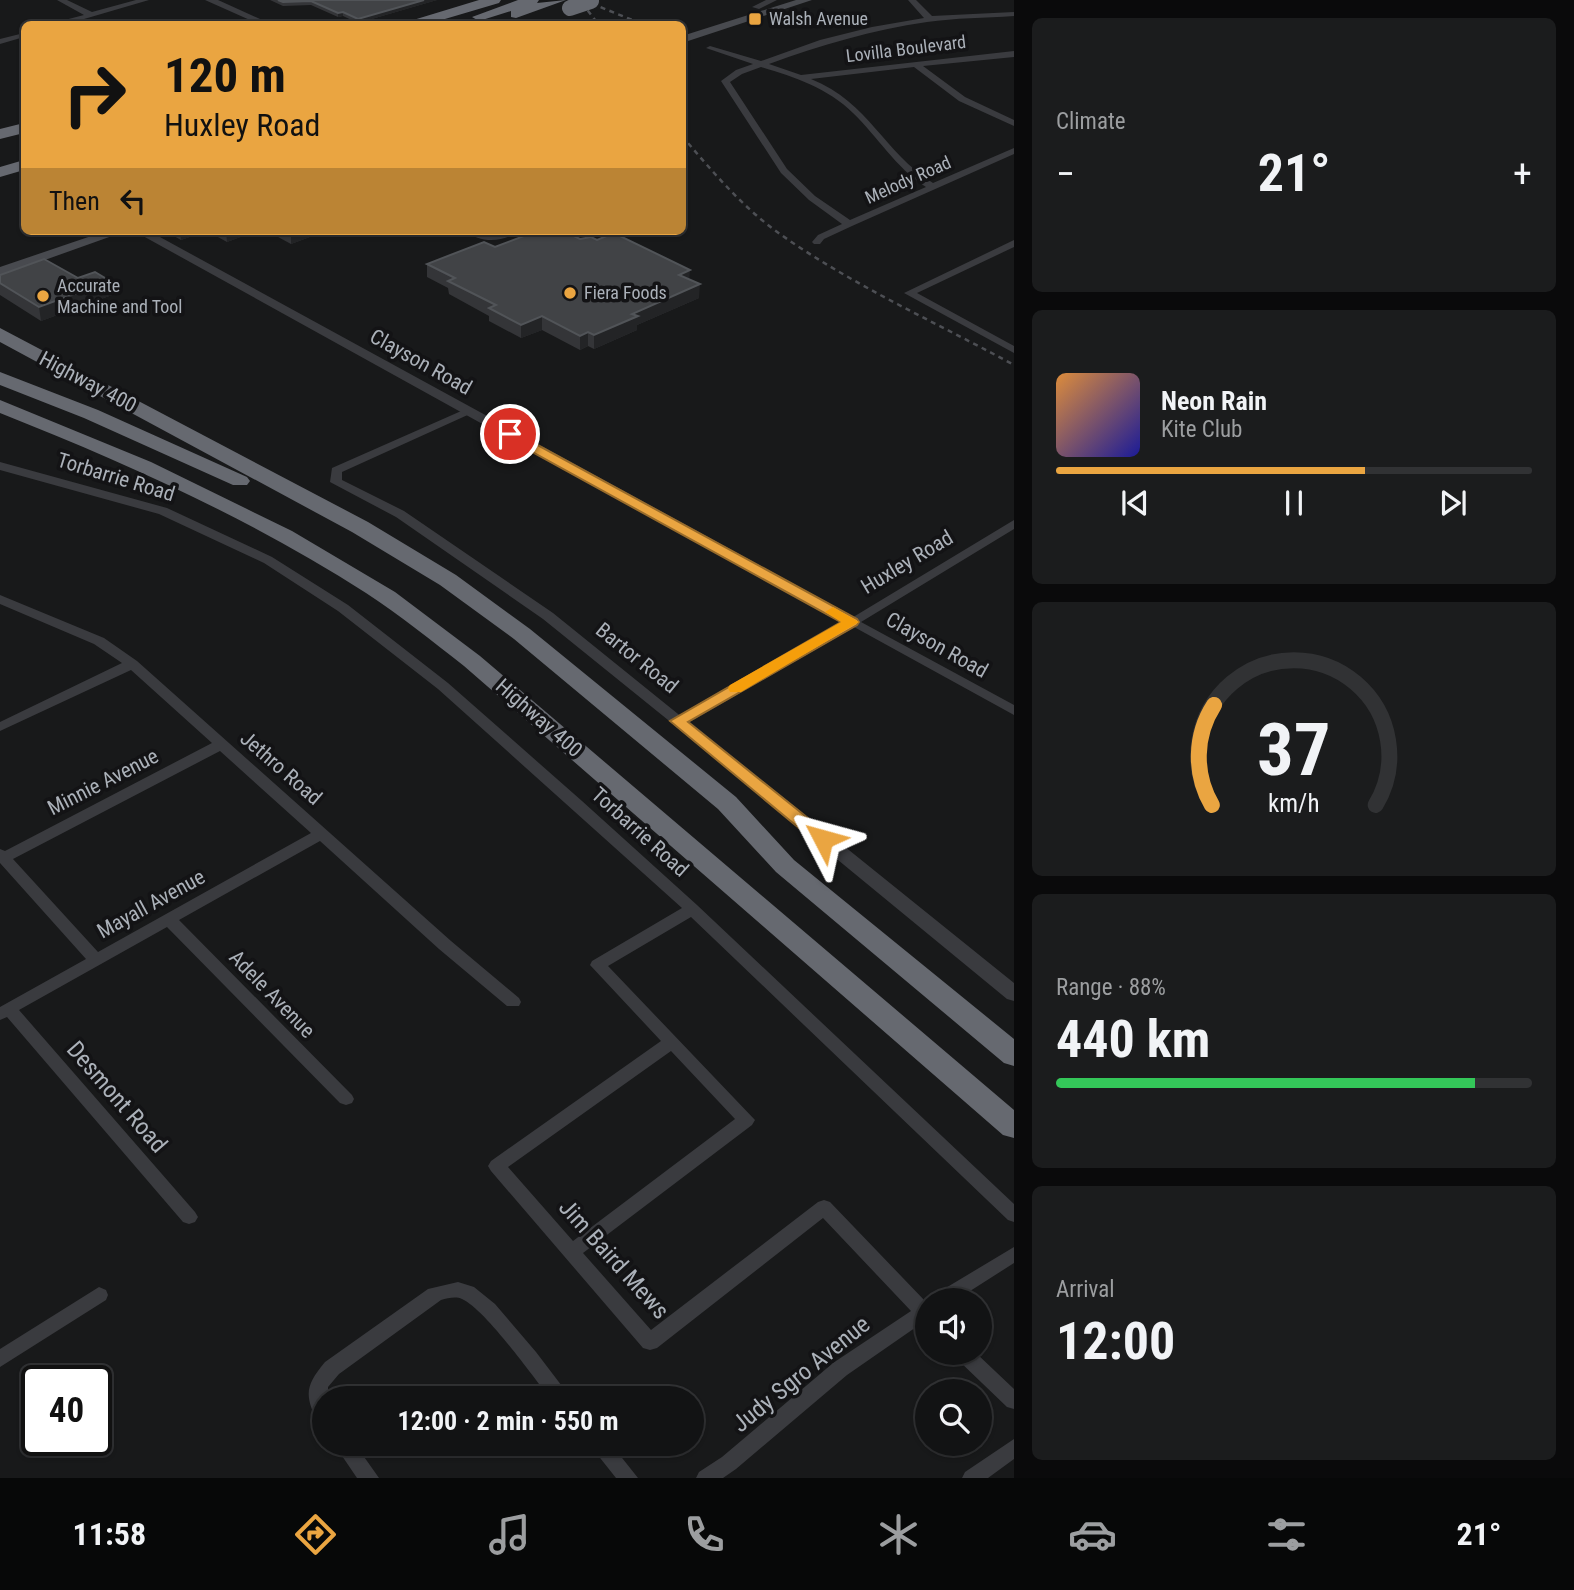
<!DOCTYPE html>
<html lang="en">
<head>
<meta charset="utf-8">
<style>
	body { margin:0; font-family:"Roboto Condensed",sans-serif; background:#1b1c1d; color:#f1f3f6; height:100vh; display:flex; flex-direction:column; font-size:26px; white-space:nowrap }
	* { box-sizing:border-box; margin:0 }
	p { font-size:23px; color:#9c9ea0 }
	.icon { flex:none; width:38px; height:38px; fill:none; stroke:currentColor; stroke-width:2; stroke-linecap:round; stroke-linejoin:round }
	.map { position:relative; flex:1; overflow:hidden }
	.drawer { display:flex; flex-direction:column; gap:18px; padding:18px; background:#0a0a0b; width:560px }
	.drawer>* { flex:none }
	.banner { position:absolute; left:21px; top:21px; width:665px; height:214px; border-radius:10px; box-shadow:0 2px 5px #0004,0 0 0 2px #313234; background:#eaa541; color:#111; overflow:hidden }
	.fabs { position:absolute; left:915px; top:1288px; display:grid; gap:14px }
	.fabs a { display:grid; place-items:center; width:77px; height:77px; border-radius:50%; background:#121314; box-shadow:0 2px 5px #0004,0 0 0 2px #313234; font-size:35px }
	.speed { position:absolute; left:21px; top:1365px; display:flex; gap:14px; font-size:35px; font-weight:700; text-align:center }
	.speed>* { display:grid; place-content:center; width:91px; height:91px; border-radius:50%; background:#121314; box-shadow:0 2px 5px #0004,0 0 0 2px #313234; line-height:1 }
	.speed .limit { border:4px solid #111; border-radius:10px; background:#fff; color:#111 }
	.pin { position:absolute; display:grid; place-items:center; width:60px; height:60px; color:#fff; margin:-30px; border:4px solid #fff; border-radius:50%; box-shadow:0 2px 7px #0007 }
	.me { position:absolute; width:77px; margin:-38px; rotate:309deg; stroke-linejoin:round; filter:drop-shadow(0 0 5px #0008) }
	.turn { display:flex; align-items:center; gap:24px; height:147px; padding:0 28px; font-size:32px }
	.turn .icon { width:91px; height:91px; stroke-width:2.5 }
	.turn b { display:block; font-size:49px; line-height:60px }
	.then { display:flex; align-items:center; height:66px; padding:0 28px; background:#0003; gap:14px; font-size:26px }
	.big { font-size:52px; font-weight:700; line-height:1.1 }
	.drawer .card { flex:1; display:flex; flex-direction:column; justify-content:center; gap:10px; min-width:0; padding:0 24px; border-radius:10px; background:#1b1c1d }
	.drawer .dial { align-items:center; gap:0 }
	.dial svg { height:182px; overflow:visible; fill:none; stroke:#313234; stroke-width:7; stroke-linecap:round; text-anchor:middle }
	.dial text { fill:#f1f3f6; stroke:none }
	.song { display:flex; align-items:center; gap:21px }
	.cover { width:84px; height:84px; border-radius:10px; background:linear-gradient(135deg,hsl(30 70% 55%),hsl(240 70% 35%)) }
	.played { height:7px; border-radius:4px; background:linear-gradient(90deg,#eaa541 65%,#313234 65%) }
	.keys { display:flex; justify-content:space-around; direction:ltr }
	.heat { display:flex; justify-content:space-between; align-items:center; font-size:38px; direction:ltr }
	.charge { height:10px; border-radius:5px; background:linear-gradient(90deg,#34c759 88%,#313234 0) }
	.trip { position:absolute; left:312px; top:1386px; width:392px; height:70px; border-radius:35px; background:#121314; box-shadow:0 2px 5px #0004,0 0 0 2px #313234; font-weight:700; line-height:70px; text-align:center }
	.dock { display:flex; height:112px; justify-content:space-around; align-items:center; background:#070808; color:#9c9ea0 }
	.dock .icon { width:49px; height:49px }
	.dock .on { color:#eaa541 }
	.dock b { font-size:32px; color:#f1f3f6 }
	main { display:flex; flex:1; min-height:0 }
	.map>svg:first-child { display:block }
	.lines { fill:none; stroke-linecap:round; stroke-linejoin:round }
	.minor { fill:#3a3b3f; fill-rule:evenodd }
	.tertiary { fill:#3a3b3f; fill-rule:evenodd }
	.secondary { fill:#484a4f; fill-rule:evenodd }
	.motorway { fill:#666970; fill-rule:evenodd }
	.rail { stroke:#4d4f54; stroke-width:2.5; stroke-dasharray:5 4.5; stroke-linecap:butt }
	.motorway-bridge { stroke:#666970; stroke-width:16 }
	.wall { fill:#343538 }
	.shaded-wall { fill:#232426 }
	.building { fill:#414346; stroke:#515458; stroke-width:2 }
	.route { fill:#eaa541; stroke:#986b2a; stroke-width:2 }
	.slow { fill:#f59e0b }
	.poi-dot { fill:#eaa541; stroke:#131315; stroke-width:2.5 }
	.labels { text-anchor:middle; stroke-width:7; stroke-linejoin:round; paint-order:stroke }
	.far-poi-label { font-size:18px; fill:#abb1b9; stroke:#131315; text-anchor:start }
	.far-street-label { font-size:18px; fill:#abb1b9; stroke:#131315 }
	.street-label { font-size:21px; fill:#abb1b9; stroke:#131315 }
	.near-street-label { font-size:24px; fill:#abb1b9; stroke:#131315 }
</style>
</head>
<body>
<main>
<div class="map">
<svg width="1014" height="1478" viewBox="0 0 1014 1478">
	<rect width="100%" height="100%" fill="#18191a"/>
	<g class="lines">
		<path class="minor" d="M57,0H67L92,12L136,0H149L67,24H56L57,22L84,15Z
			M766,0H777L759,9L752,7Z
			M908,0H916L932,16L1014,12V16C985,18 955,18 927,22C872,30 821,45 769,64L801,75L1014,51V57L923,66L965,97L1014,120V126L959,101L914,67L811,79C870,103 883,152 933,183L1014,148V154L852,226L824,239L820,244H814L812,242L818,235L842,224L809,200L781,173L721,81L736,70L753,64L706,48L710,46L761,61L820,40L872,27L924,18ZM761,67C794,77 828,88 853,113C878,137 895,167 926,187L850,220L815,196L787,169L730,82L742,74Z
			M24,33V37L0,44V39Z
			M465,231L492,234L520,231C504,242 481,244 465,231Z
			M1014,240V247L917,293L1014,346V353L904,293Z
			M468,408L472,409V413L342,472V480L404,511L553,613L683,718L685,721L683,724H673L543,619L396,517L330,482L332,468Z
			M0,462L167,508L272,557L348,605L448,683L582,801L697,905L1014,1204V1222L1008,1220L691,917L608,966L755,1120L752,1125L583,1253L651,1330L818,1202L824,1200L830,1202L926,1302L928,1301V1325L922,1323L847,1375L736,1469L723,1478H696L699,1472L722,1457L833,1363L911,1311L823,1218L657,1348L650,1350L643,1348L491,1171L488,1166L491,1161L661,1041L590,965L592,961L682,908L438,689L338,611L264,563L159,514L0,470ZM671,1051L735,1119L573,1241L508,1167Z
			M1014,520V529L861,622L1014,705V715L845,622Z
			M0,595L104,638L137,661L451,941L519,998L521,1002L519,1006H507L439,949L320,841L179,920L352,1095L354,1099L352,1103L346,1105L340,1103L167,927L19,1010L195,1212L198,1217L195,1222L189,1224L183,1222L7,1017L0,1020V1007L86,959L0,863V849L5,851L212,743L131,670L0,731V722L122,663L94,644L0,604ZM220,751L311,833L98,952L13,859Z
			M1014,1247V1263L956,1300H932L934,1295Z
			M458,1282L474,1287L495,1304L536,1352L571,1398H550C532,1376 486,1310 462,1299C456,1296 448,1298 441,1300L339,1374L328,1387V1398H324V1423L317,1421C304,1394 306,1385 325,1362L428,1289Z
			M99,1287L106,1290L108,1295L106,1300L0,1367V1349Z
			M954,1353H976L1014,1389V1409L1007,1407L957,1359Z
			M1014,1439V1459L988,1478H962L965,1472Z
			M334,1444H355L379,1478H357Z
			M589,1444H611L638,1478H616Z"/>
		<path class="tertiary" d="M205,0H218L271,24H259Z
			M134,231H149L858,619L860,622L858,625L690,722L1014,983V1001L1007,999L669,721L840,622Z"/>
		<path class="secondary" d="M796,0H812L682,43V36Z
			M106,231H126L0,276V267Z"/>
		<path class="motorway" d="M479,0H501L499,3L428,24H408L410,21Z
			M518,0H539L537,3L566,0L516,18L511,17V11L479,21L472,17Z
			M24,123V133L0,139V129Z
			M24,160V170L0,177V167Z
			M0,328L368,522L456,575L530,629L736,797L794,860L1014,1039V1066L1004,1063L776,872L718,809L514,639L440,585L352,532L0,342Z
			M0,372L98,410L247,477L250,481L247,485H233L84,418L0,385Z
			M0,400L151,462L292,531L395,592L480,656L1014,1110V1138L1003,1135L464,666C432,641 400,615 366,593C251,519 126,463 0,413Z"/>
		<path class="rail" d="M583,0L642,24
			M582,3L598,24
			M682,136C712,171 742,207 780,234C852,285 937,323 1014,365"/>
		<path class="motorway-bridge" d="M570,8L591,1"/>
	</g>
	<path class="wall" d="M270,0H437L358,23L343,16L338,17L311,5L283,6Z
		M165,231H257L227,242L207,231L181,240Z
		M267,231H326L291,244Z
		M580,239L689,279L699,298L637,325V330L594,349L588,346L580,350L542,330L521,338L489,321V316L449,294L448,288L427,277V264L495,247Z
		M0,275L78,278L110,281L112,295L41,321L0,295Z"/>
	<path class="shaded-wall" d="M424,0H437L358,23V19Z
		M343,12V16L338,17V13Z
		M180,231H207L181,240Z
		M226,231H257L227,242Z
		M291,231H326L291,244Z
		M690,270L689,283L679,275Z
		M110,281L112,295L41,321L39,307Z
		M700,284L699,298L637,325V330L594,349V335L632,314Z
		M542,316V330L521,338V325Z
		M588,332V346L580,350V336Z"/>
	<path class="building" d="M278,0H424L358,19L343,12L338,13L311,1L283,2Z
		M537,231H563L580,239L591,237L597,240L614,233L690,270L679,275L700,284L632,314L638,316L594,335L588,332L580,336L542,316L521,325L489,308L496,305L448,281L455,278L427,264L484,242L495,247Z
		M44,259L78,278L95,272L110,281L39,307L0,283V275Z"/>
	<path class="route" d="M510,430L857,619L859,622L857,625L688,722L829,835L832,839L829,843H817L670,721L841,622L505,437L503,434Z"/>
	<path class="slow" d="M833,607L859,622L741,692H730L728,688L730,685L841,622L825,612Z"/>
	<g class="poi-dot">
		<rect x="748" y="12" width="14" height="14" rx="3.5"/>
		<circle cx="570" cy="293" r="7"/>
		<circle cx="43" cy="296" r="7"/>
	</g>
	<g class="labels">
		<g class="far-poi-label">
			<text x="769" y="25">Walsh Avenue</text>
			<text x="57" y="292">Accurate<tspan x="57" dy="21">Machine and Tool</tspan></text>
			<text x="584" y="299">Fiera Foods</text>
		</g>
		<g class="far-street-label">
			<text transform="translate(906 49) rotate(-7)" y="6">Lovilla Boulevard</text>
			<text transform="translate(908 180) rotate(-24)" y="6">Melody Road</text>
		</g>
		<g class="street-label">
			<text transform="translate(421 362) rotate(29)" y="7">Clayson Road</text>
			<text transform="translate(88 382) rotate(28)" y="7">Highway 400</text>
			<text transform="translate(116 477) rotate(17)" y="7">Torbarrie Road</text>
			<text transform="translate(907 562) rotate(-31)" y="7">Huxley Road</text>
			<text transform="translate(937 645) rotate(29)" y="7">Clayson Road</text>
			<text transform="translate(637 658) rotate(39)" y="7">Bartor Road</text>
			<text transform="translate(539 718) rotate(41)" y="7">Highway 400</text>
			<text transform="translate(281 768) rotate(41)" y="7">Jethro Road</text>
			<text transform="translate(103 782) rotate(-27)" y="7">Minnie Avenue</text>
			<text transform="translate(640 832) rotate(42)" y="7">Torbarrie Road</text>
			<text transform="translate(151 904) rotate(-29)" y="7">Mayall Avenue</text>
			<text transform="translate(272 994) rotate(46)" y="7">Adele Avenue</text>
		</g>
		<g class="near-street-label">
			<text transform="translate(117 1097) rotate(49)" y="8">Desmont Road</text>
			<text transform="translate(614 1259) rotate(48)" y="8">Jim Baird Mews</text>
			<text transform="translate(801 1374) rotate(-39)" y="8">Judy Sgro Avenue</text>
		</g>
	</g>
</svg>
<div class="fabs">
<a><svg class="icon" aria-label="sound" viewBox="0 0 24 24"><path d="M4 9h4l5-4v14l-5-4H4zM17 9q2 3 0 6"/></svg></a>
<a><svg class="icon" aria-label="search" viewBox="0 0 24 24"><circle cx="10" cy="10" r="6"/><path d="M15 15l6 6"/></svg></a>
</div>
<div class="speed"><div class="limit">40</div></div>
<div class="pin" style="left:510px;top:434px;background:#d93025"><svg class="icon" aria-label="arrive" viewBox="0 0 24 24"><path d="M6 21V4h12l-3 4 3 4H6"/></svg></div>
<svg class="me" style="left:823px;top:839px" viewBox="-20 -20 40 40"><path d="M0-17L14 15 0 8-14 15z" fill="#eaa541" stroke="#fff" stroke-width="4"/></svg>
<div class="trip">12:00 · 2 min · 550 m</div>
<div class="banner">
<div class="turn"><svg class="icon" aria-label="right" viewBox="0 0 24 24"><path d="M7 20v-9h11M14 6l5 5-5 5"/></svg><div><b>120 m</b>Huxley Road</div></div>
<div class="then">Then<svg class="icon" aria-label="left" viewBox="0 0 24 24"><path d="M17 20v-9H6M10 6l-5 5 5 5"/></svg></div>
</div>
</div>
<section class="drawer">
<div class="card"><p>Climate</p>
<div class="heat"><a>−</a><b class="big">21°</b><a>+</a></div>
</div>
<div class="card">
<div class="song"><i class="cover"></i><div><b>Neon Rain</b><p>Kite Club</p></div></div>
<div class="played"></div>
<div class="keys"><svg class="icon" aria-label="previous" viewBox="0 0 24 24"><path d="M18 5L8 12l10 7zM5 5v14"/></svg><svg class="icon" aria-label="pause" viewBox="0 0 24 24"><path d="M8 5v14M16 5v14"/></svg><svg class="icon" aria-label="next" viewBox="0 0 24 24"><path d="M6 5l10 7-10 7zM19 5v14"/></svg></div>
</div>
<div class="card dial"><svg viewBox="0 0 100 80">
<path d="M14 69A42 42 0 1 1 86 69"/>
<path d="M14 69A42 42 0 0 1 15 25" stroke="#eaa541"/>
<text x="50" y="56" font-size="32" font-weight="700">37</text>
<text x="50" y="72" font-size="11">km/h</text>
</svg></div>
<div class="card"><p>Range · 88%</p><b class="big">440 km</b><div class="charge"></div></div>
<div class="card"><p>Arrival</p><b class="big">12:00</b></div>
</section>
</main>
<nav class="dock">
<b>11:58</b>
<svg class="icon on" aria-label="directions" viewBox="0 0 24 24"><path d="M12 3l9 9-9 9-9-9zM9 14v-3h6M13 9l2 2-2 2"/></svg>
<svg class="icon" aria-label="music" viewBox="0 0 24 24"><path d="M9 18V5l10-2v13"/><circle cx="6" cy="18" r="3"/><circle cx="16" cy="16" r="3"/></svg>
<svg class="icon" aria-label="phone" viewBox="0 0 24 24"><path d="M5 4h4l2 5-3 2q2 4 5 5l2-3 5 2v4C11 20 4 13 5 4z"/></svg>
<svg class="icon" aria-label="climate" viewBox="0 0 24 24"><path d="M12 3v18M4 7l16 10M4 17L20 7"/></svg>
<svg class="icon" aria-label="car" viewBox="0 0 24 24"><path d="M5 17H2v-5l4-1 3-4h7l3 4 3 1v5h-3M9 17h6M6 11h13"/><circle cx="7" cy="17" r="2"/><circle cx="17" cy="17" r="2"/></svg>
<svg class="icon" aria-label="filters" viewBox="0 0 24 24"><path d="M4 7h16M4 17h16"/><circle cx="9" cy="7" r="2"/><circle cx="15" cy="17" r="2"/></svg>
<b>21°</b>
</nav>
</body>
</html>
